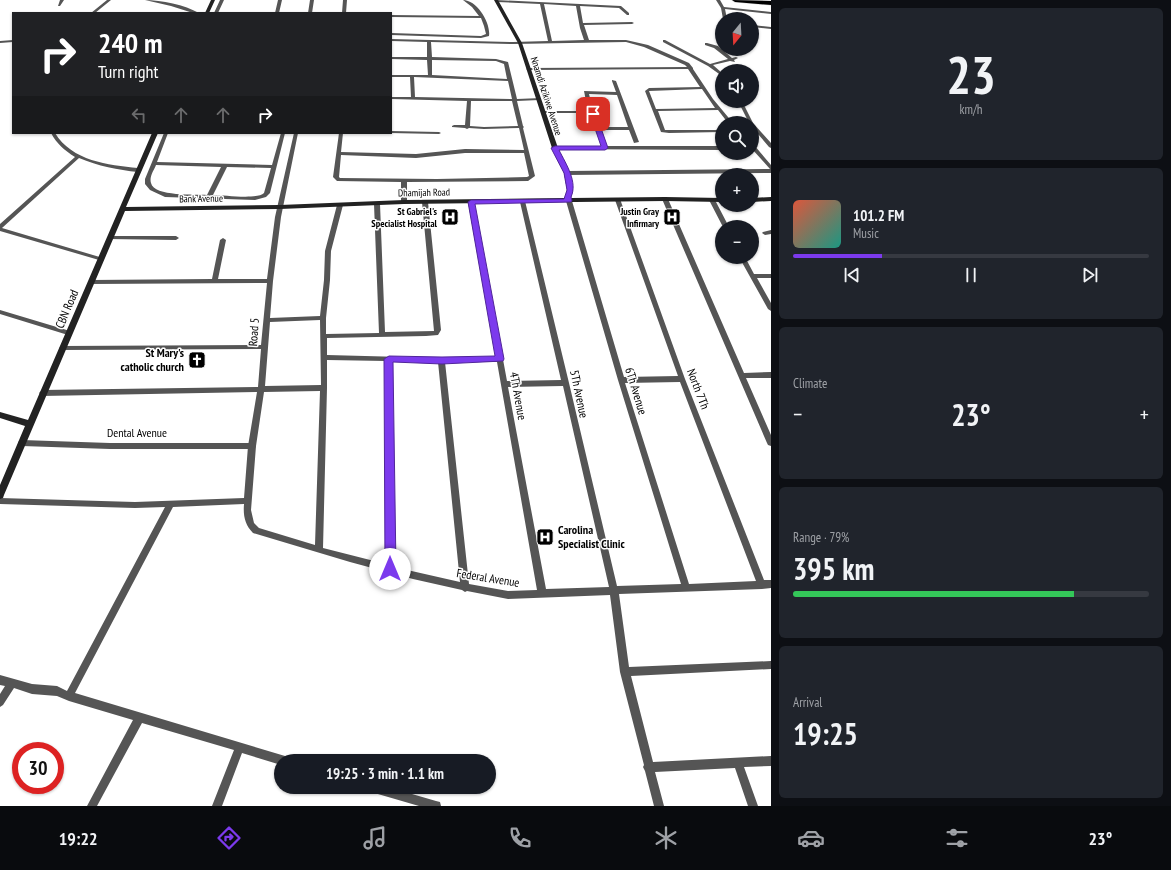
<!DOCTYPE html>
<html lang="en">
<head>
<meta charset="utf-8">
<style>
	body { margin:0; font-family:"PT Sans Narrow",sans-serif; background:#20242c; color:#f1f3f6; height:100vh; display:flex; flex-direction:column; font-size:15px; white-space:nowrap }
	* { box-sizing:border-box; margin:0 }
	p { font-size:13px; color:#9ea1a6 }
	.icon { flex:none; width:22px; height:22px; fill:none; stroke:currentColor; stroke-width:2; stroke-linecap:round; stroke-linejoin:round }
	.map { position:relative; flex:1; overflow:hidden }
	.drawer { display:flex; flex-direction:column; gap:8px; padding:8px; background:#0d0f14; width:400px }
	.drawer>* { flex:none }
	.guide { position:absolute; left:12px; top:12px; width:380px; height:122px; border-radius:0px; box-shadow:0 1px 3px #0004; background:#202124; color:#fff; overflow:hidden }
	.needle { width:26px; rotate:198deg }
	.fabs { position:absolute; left:715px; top:12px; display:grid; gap:8px }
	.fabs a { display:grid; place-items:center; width:44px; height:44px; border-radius:50%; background:#171b24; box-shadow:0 1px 3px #0004; font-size:20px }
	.speed { position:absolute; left:12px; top:742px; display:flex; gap:8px; font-size:20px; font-weight:700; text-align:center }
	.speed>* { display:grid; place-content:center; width:52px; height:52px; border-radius:50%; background:#171b24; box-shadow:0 1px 3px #0004; line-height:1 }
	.speed .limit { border:6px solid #d22; background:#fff; color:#111 }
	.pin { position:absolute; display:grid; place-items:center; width:34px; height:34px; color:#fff; margin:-17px; border-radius:8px; box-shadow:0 2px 6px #0006 }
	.me { position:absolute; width:44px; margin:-22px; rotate:0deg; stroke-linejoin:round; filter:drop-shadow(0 0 3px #0008) }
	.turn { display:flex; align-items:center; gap:14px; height:84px; padding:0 20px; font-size:18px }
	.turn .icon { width:52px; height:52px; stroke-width:2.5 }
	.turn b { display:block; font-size:28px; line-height:34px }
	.lanes { display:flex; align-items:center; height:38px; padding:0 20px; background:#0003; justify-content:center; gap:20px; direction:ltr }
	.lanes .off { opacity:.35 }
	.big { font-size:30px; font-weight:700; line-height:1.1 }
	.drawer .card { flex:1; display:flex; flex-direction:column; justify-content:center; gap:6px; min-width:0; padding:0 14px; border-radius:6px; background:#20242c }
	.drawer .dial { align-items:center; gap:0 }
	.dial b { font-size:52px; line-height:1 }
	.song { display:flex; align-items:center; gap:12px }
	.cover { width:48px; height:48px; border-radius:6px; background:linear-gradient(135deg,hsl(10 70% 55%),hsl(170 70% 35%)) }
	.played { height:4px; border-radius:2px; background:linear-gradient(90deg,#7c3aed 25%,#363941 25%) }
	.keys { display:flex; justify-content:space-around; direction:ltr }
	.heat { display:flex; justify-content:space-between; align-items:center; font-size:22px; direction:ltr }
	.charge { height:6px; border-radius:3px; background:linear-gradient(90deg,#34c759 79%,#363941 0) }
	.trip { position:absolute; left:274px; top:754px; width:222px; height:40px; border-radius:20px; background:#171b24; box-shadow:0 1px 3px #0004; font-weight:700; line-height:40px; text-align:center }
	.tab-bar { display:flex; height:64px; justify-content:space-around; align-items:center; background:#090b0e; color:#9ea1a6 }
	.tab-bar .icon { width:28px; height:28px }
	.tab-bar .current { color:#7c3aed }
	.tab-bar b { font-size:18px; color:#f1f3f6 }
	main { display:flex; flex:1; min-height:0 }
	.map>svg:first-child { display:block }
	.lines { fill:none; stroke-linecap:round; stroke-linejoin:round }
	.trunk-casing { stroke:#dbdbdb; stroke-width:1 }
	.minor { fill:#555; fill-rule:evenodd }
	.tertiary { fill:#555; fill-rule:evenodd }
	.secondary { fill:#222; fill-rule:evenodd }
	.trunk { fill:#000; fill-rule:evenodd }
	.route { fill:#7c3aed; stroke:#51269a }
	.labels { text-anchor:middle; stroke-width:3; stroke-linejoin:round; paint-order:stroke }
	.far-street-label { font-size:10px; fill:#000; stroke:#fff }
	.far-poi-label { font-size:10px; font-weight:bold; fill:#000; stroke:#fff; text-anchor:end }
	.street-label { font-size:12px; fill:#000; stroke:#fff }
	.poi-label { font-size:12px; font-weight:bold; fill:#000; stroke:#fff; text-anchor:end }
</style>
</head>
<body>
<main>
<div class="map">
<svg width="771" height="806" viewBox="0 0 771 806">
	<rect width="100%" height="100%" fill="#fff"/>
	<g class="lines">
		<g class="trunk-casing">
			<path id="trunk" d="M732,0L771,1V5L735,2Z"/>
		</g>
		<path class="minor" d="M60,0H64L60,6H58Z
			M107,0H111L95,13H91Z
			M145,0C161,0 185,5 199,13H193L171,6Z
			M220,0H224L218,13H214Z
			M278,0H282L279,13H275Z
			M310,0H314L312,13H308Z
			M343,0H347L346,13H342Z
			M463,0C477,0 491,23 489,36L481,38L391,35V33L481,36L486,34L484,26L481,18L391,17V15L479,16L472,7Z
			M496,0L621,6L629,13V15H627L619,8L580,6L583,23L632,22L634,23L632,24L584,25L589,40H626L648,45L689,63L693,68V69L713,99L733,123H728L718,110L658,111L665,130H722V132L669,133L661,132L645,91L649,88L700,87L688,69L528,70L526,69L528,68L687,67L685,65L644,47L626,42L513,44L431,42L432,57L496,59L508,62L517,99L541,98V99L539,100L517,101L523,126L524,127L523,128L535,176L528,181L407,182V202L404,204L401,202V182L337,181L333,177L339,133H343L341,152L416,154L465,149L524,150L519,128L484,129L469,128L467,129L465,128L452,127V126L454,125H465L467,101L391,99V97H411L410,77H391V75H428L427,60L391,59V57H427V42L391,41V39L513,42L548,41L540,4L497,2L495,1ZM544,4L576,6L580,28L584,40L552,41ZM432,60L496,61L504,64L507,79L432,75ZM414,77L508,81L512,99L415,97ZM702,89L715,108L656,109L649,91ZM471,101H512L518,126L484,127L470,126ZM465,153H524L529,176L527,177L437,179L340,178L339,177L341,155L416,158Z
			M716,0H720L724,7L771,12V14L725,9L727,19H723L721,8Z
			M752,25L771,27V29L752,27Z
			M13,40V42L0,43V41Z
			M663,40H665L710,64L728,59L714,48L705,45V43H707L718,46L732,58L736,57L738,58L734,60L735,62L730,61L713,65L722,73V76L708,66L663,42Z
			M612,80L616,81L639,142L634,143L629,130H601L607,146H722V150L553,149L552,148L555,146H602L590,113H543L541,112L543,111H588L584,91L616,92L612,81ZM589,94L617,95L628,127H600L593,111Z
			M738,101H742L753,123L771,143V148L769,147L752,127V123H749Z
			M391,131L439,132L441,133L439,134L389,133H391Z
			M51,133H55C72,161 108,165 138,168L141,170L138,172C118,170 98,166 79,158L2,228L103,258V260H99L0,231V224L75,157C64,150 57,144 51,133Z
			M164,133H168L157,162L272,165L281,133H285L270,193L266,197L255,200L165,197L150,190L145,184V179ZM156,165L221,167L207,195C196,194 154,197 151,183C149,177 154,170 156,165ZM227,167L271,168L264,193C257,200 224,195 213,195Z
			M294,133H298L281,217L273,281L270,318L320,316L324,280L325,251L337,205L340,203L343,205L331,251L330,280L326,318V334L379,333L374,204L377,202L380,204L385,332L434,331L422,202L425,200L428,202L441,330L438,335L426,336L327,338V355L441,358L496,357L468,202L471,200L474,202L507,381L561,380L520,202L523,200L525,201L569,383L617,586L681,584L618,380L566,201L569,199L572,201L624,377L678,376L615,200L618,198L620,199L685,379L764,580H771V588L762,589L619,594L629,667L771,661V669L631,676L653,762L771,756V766L744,767L758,806H748L735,768L655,772L664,806H654L645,771L643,767L644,765L620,672L610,595L508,599L467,591L465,592L462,590L413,579L350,562L253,533C245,525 243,516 244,504L173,507L75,693L285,756L288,758L290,761H281V765L242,753L222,806H212L234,750L142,723L97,806H87L133,720L69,701L57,696L32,694L14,688L3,705L0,707V694L5,686L0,685V675L32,684L57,686L67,691L165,507L135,508L0,504V498L135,502L244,498L248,446L257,392L42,396L39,393L42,390L258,387L261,349L62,350L59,348L62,346L261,345L267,283L91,284L88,282L91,280L212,279L220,240L223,238L226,240L218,279H267L275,217ZM320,320L321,385L265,386L270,322ZM327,360L386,361V564L323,548L327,388ZM392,361L438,362L460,582L394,567ZM445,362H497L537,590L508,591L469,584ZM680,382L756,581L689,584L625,383ZM563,386L609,587L546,589L508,387ZM320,391L315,545L259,528L254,523L251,510L256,446L264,392Z
			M752,144L754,145L771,165V173L567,175L564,173L567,171L770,169L752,149Z
			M665,197L668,199L744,373L771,372V378H746L771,435V446L768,445L767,443L662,199Z
			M712,198L715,200L729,227H723L709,200Z
			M771,230V234L765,235L762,233L763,232Z
			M110,236H176L179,238L176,240L108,239V237Z
			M739,257H745L754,274H771V278H757L771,303V311L768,309Z
			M0,310L70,331L71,333L68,335L0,314Z
			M366,787H388L436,801L440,802L441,806H419L371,792L367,791Z"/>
		<path class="tertiary" d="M22,440L110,443H252L255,444L256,446L255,448L252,449H110L22,446L19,445L18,443L19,441Z"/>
		<path class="secondary" d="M211,0H215L209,13H205Z
			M494,0H498L522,43L558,148L570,173L573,190L571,198L665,197L722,198V202L665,201L404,204L280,209L125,211L4,495L3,498L0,499V485L25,426L0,418V412L28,420L152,133H158L126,207L280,205L404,200L565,198L567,190L564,173L552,148L518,43Z
			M771,197V201L752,202V198Z"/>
		<use href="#trunk" class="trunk"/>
	</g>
	<path class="route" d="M591,112L596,114L608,148L605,150H559C566,164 578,182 571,197L572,201L571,202L475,204L504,359L503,361L442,364L393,362L396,569L394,572L390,574L387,572L385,569L384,359L389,356L442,357L495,356L468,202L471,200L564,199L567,190L564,173L551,148L555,146H601L590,114Z"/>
	<defs>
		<g id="hospital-square" transform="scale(0.9)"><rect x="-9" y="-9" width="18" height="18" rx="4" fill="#000" stroke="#fff"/><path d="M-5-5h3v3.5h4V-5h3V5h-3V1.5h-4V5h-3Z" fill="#fff"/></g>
		<g id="church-square" transform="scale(0.9)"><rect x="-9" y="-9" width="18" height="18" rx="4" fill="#000" stroke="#fff"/><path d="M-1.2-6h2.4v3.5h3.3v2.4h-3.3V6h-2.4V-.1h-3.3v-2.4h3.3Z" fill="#fff"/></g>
	</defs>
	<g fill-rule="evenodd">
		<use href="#hospital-square" x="450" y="217"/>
		<use href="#hospital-square" x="672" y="217"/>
		<use href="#church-square" x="197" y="360"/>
		<use href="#hospital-square" x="545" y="537"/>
	</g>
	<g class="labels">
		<g class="far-street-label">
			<text transform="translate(547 96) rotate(72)" y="4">Nnamdi Azikiwe Avenue</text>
			<text transform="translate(424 192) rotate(-1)" y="4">Dhamijah Road</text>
			<text transform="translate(201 198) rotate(-1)" y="4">Bank Avenue</text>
		</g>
		<g class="far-poi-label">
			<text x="437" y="215">St Gabriel's<tspan x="437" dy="12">Specialist Hospital</tspan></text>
			<text x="659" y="215">Justin Gray<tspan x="659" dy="12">Infirmary</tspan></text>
		</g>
		<g class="street-label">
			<text transform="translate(67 309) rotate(-67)" y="4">CBN Road</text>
			<text transform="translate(254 332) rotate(-86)" y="4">Road 5</text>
			<text transform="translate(698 389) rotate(69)" y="4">North 7Th</text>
			<text transform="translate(636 391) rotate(73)" y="4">6Th Avenue</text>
			<text transform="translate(579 394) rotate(78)" y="4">5Th Avenue</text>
			<text transform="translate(518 396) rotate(80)" y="4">4Th Avenue</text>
			<text x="137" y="437">Dental Avenue</text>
			<text transform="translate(488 578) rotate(9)" y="4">Federal Avenue</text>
		</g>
		<g class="poi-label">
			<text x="184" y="357">St Mary's<tspan x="184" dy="14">catholic church</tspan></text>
			<text x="558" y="534" text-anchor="start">Carolina<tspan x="558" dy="14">Specialist Clinic</tspan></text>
		</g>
	</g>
</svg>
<div class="fabs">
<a><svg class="needle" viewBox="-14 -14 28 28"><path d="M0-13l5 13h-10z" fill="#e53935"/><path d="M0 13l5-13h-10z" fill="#9ea1a6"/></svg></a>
<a><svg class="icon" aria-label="sound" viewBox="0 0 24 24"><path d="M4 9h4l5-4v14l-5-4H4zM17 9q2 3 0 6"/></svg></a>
<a><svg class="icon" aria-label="search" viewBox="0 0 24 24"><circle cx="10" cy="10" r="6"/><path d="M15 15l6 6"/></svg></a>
<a>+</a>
<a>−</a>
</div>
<div class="speed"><div class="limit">30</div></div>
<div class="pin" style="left:593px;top:114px;background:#d93025"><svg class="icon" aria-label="arrive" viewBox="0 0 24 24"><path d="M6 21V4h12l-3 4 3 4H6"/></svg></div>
<svg class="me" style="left:390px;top:569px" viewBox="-20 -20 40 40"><circle r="19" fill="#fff"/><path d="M0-13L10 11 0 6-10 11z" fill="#7c3aed"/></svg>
<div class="trip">19:25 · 3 min · 1.1 km</div>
<div class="guide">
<div class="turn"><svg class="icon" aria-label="right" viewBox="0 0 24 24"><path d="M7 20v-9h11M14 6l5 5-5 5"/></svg><div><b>240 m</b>Turn right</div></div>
<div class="lanes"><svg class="icon off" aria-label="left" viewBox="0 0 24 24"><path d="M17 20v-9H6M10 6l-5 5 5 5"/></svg><svg class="icon off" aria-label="ahead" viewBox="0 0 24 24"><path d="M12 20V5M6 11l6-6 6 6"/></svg><svg class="icon off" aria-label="ahead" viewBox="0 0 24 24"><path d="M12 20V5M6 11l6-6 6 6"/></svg><svg class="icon" aria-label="right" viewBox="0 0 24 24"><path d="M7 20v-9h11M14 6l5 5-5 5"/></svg></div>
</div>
</div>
<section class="drawer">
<div class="card dial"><b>23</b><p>km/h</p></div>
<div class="card">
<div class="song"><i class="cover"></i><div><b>101.2 FM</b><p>Music</p></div></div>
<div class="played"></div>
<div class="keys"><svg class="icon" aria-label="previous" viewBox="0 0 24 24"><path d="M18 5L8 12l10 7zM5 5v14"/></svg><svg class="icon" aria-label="pause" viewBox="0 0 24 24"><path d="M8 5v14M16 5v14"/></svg><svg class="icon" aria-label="next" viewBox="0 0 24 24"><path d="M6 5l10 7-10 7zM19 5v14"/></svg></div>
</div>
<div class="card"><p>Climate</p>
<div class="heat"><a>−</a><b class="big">23°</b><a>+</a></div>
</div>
<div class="card"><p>Range · 79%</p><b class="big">395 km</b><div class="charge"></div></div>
<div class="card"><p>Arrival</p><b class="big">19:25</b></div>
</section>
</main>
<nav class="tab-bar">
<b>19:22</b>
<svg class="icon current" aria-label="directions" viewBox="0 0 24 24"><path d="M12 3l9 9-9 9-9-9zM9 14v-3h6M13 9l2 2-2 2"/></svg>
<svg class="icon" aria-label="music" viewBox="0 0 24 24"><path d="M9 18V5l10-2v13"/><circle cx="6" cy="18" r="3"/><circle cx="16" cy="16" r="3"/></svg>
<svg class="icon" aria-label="phone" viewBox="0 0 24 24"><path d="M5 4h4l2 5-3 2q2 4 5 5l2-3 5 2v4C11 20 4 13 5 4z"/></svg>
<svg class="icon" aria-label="climate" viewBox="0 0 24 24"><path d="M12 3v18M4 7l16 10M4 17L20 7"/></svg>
<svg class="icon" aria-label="car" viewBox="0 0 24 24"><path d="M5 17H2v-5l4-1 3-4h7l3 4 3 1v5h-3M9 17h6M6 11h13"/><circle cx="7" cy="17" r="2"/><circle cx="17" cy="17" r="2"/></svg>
<svg class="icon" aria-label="filters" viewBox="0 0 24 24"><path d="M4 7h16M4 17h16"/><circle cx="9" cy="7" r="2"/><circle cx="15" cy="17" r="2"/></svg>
<b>23°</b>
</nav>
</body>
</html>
